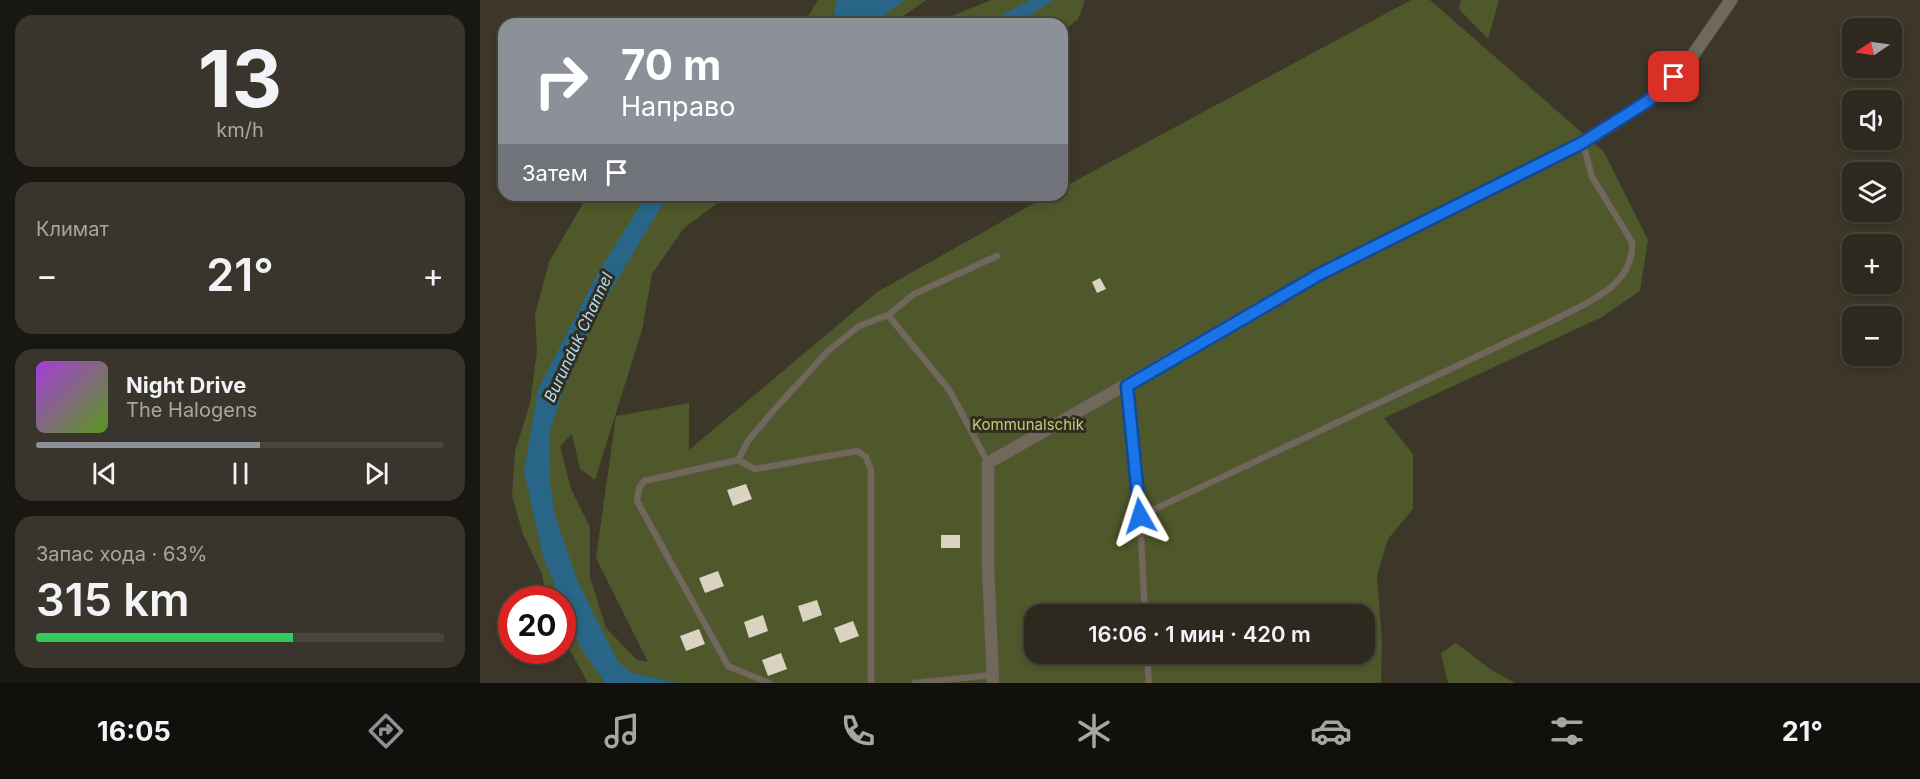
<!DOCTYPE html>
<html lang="ru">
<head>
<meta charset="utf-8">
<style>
	body { margin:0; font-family:Inter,sans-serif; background:#3a352c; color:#f1f3f6; height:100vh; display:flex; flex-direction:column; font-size:22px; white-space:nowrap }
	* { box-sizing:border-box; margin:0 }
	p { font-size:20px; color:#a7a6a4 }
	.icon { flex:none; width:33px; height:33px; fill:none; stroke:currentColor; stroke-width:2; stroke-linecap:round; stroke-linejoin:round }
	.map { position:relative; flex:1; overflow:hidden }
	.panel { display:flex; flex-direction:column; gap:15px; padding:15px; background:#191711; width:480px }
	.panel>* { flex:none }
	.banner { position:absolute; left:18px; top:18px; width:570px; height:183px; border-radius:18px; box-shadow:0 3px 9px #0003,0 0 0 2px #49453d; background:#8c9099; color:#fff; overflow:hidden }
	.needle { width:39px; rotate:257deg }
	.controls { position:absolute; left:1362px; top:18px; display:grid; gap:12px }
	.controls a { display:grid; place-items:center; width:60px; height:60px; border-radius:12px; background:#2e291f; box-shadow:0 3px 9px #0003,0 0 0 2px #49453d; font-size:30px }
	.speed { position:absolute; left:18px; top:586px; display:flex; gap:12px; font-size:30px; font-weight:700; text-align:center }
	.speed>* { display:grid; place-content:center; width:78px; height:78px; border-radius:50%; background:#2e291f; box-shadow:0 3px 9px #0003,0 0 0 2px #49453d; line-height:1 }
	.speed .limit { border:9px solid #d22; background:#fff; color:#111 }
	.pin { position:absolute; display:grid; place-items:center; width:51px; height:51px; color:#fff; margin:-26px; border-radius:12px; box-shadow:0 3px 9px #0006 }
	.me { position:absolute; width:66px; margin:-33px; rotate:354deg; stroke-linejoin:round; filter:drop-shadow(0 0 4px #0008) }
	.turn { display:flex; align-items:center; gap:21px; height:126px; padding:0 24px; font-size:27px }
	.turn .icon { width:78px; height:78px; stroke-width:2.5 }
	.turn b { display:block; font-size:42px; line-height:51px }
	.then { display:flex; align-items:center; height:57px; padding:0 24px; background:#0003; gap:12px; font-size:22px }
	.big { font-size:45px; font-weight:600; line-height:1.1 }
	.panel .tile { flex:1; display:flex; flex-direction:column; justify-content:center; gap:9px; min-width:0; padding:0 21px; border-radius:18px; background:#3a352c }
	.panel .dial { align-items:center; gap:0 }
	.dial b { font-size:78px; line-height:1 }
	.song { display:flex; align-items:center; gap:18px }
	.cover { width:72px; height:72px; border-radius:9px; background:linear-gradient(135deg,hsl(280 70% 55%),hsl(90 70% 35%)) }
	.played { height:6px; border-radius:3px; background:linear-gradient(90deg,#8c9099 55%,#49453d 55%) }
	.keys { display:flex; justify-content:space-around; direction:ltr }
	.heat { display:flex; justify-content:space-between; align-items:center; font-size:33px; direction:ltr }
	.charge { height:9px; border-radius:4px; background:linear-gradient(90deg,#34c759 63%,#49453d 0) }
	.trip { position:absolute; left:544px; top:604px; width:351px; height:60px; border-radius:18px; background:#2e291f; box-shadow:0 3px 9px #0003,0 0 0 2px #49453d; font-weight:600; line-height:60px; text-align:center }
	.menu { display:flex; height:96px; justify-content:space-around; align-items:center; background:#12100c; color:#a7a6a4 }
	.menu .icon { width:42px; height:42px }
	.menu .selected { color:#8c9099 }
	.menu b { font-size:27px; color:#f1f3f6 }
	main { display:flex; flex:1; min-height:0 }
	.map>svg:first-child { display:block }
	.green { fill:#4f582a; fill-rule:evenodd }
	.water { fill:#286586 }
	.building { fill:#dad3c1 }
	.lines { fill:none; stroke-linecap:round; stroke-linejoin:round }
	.lane-casing { stroke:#5a5549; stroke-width:8 }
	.street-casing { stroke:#5a5549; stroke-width:14 }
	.lane { stroke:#70695a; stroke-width:6 }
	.street { stroke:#70695a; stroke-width:12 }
	.route-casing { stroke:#114b97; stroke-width:15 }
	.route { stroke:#1a73e8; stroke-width:10 }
	.labels { text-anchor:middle; stroke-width:6; stroke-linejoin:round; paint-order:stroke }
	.park-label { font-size:15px; fill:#bdcf79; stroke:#332d1f }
	.water-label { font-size:16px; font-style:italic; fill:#addefe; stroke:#332d1f }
</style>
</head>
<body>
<main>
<section class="panel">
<div class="tile dial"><b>13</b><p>km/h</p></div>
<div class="tile"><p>Климат</p>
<div class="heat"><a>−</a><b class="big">21°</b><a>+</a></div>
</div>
<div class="tile">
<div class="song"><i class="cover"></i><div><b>Night Drive</b><p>The Halogens</p></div></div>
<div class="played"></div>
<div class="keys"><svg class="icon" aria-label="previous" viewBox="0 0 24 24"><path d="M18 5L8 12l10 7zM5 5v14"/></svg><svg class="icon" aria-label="pause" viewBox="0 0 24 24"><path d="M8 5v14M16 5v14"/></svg><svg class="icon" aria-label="next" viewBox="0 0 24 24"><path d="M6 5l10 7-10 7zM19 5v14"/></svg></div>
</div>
<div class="tile"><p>Запас хода · 63%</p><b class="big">315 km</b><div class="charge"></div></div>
</section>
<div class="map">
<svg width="1440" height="683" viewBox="0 0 1440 683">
	<rect width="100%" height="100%" fill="#3d3729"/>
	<path class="green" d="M338,0H446L412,24H323Z
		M511,0H605L598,19L582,32V24H452Z
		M931,0H950L1124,152L1168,240L1160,291L1122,317L904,418L933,454V509L908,539L897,576L902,641L901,683H108L83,638L82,600H67L62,574L43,534L32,496L35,451L50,404L57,351L55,315L69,262L108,195H248L204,228L172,274L162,330L115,480L100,469L92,434L80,446L91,489L110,527V577L126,628L157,660L168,662L116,558L136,416L209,403V450L397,292L569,195H582V188ZM555,615H885V654H555Z
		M981,0H1019L1008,39L979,9Z
		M976,643L1010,669L1035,683H968L961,653Z"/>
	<path class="water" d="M357,0H425L392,24H360L354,12Z
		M550,0H573L537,24H504Z
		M167,195H188L117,314L83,391L69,434L70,482L75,515L97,580L138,662L152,673L198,683H125L99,645L63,556L44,471L58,389L120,269Z"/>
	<path class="building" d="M620,278L626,289L617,293L612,282Z
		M266,484L272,499L253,506L247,490Z
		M461,535H480V548H461Z
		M238,571L244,586L225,593L219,578Z
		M337,600L342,615L323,622L318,606Z
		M283,615L288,631L269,638L264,622Z
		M373,621L379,636L360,643L354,628Z
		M219,629L225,644L206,651L200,636Z
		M301,653L307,669L288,676L282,660Z"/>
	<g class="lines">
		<g class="lane-casing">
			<path id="lane" d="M408,315L470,391L508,463
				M647,386L660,516L665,615
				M258,460L275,469L377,451L386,457L391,470V683
				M660,516L1080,317C1111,301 1155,283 1152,242L1112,177L1103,143
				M667,654L669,683
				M289,683L248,666L157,501L159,488L164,481L258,460L268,441L294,410L348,351L379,326L408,315L434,294L517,256
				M435,683L512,675"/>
		</g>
		<g class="street-casing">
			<path id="street" d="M513,683L508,565V463L840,274L1103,143L1168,101L1206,65L1251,0"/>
		</g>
		<use href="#lane" class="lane"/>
		<use href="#street" class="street"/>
	</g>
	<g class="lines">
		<g class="route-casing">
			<path id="route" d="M660,516L647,386L840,274L1102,143L1168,101L1194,77"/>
		</g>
		<use href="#route" class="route"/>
	</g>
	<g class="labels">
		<g class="park-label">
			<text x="548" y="430">Kommunalschik</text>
		</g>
		<g class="water-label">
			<text transform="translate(98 337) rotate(-65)" y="6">Burunduk Channel</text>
		</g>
	</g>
</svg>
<div class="controls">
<a><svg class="needle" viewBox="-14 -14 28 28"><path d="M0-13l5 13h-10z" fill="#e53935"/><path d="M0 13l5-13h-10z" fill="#a7a6a4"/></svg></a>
<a><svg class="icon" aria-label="sound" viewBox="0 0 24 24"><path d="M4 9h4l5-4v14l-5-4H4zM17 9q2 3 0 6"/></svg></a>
<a><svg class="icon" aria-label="layers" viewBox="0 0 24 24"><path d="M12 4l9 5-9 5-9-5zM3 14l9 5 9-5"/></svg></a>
<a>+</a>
<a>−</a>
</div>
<div class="speed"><div class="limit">20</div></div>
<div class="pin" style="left:1194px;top:77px;background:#d93025"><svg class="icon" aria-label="arrive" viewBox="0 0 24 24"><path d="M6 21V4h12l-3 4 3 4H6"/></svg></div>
<svg class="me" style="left:660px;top:516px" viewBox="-20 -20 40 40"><path d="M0-17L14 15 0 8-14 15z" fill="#1a73e8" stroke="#fff" stroke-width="4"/></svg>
<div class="trip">16:06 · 1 мин · 420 m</div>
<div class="banner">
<div class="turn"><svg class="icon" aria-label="right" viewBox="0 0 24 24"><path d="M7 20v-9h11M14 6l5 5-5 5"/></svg><div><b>70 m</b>Направо</div></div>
<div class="then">Затем<svg class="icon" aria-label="arrive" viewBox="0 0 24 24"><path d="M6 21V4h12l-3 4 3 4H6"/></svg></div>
</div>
</div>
</main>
<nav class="menu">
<b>16:05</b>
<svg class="icon selected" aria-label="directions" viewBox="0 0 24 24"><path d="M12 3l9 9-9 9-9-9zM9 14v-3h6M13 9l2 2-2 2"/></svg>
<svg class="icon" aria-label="music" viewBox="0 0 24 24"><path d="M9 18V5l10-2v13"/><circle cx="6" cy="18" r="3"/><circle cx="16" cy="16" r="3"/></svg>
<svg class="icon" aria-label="phone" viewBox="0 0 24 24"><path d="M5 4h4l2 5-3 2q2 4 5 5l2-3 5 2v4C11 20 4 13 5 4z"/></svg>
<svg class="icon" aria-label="climate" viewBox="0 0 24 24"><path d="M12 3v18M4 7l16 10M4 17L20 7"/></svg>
<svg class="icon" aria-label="car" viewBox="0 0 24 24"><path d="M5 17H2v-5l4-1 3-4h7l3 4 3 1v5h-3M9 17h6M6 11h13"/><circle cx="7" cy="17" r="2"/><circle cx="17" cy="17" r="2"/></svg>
<svg class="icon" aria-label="filters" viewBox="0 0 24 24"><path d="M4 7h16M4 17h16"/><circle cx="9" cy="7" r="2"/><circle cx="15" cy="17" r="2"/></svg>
<b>21°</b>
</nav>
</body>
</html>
